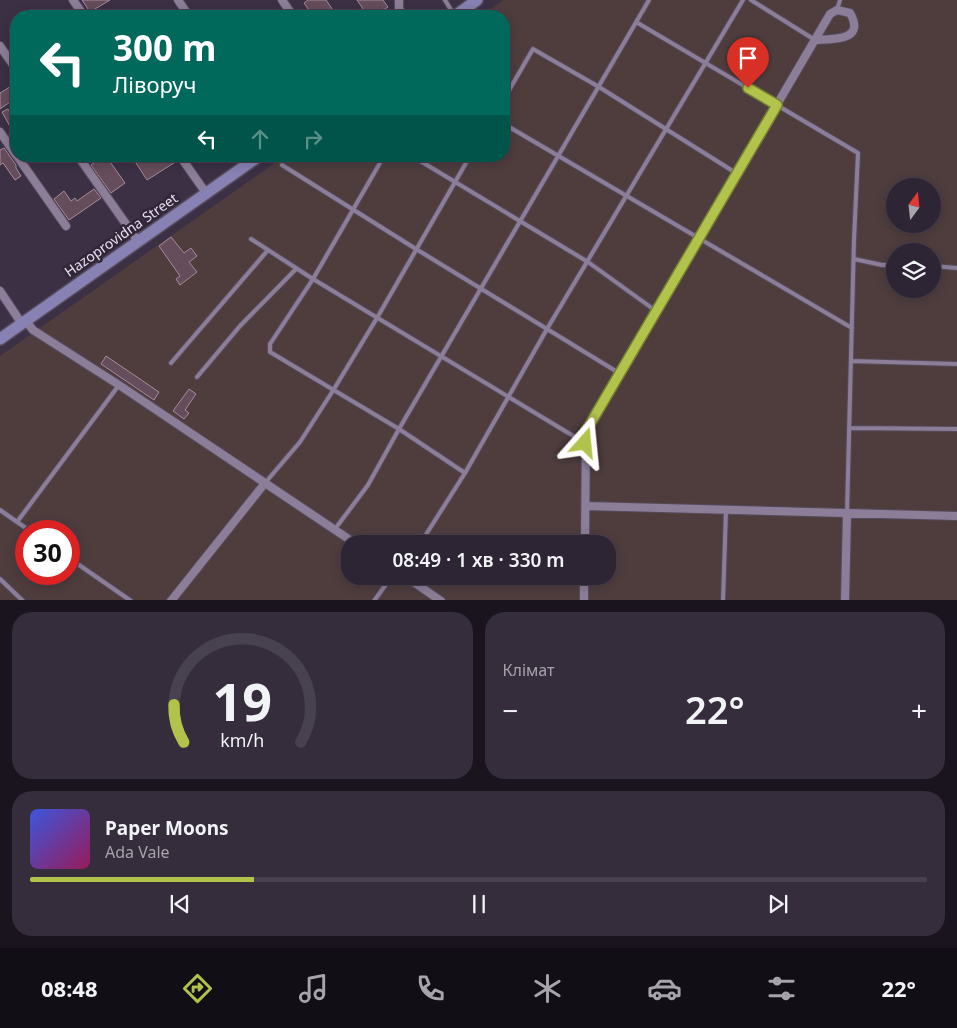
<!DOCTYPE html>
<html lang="uk">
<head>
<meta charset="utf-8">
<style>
	body { margin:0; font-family:"Noto Sans",sans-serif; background:#352c3c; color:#f1f3f6; height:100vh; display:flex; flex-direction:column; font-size:19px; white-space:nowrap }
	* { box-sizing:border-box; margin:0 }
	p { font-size:16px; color:#a7a4ac }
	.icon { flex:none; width:28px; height:28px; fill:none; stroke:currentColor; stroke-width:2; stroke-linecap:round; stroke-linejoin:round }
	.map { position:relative; height:600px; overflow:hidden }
	.side { display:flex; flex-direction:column; gap:12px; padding:12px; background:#19141d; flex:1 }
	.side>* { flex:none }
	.top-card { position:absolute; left:10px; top:10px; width:500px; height:152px; border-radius:20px; box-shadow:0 2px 12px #0003,0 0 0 1px #48414f; background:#00695c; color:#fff; overflow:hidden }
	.needle { width:32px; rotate:15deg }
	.buttons { position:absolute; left:886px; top:178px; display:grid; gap:10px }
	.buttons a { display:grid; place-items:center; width:55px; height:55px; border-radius:50%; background:#2d2434; box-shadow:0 2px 12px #0003,0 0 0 1px #48414f; font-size:25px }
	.speed { position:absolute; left:15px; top:520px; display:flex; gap:10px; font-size:25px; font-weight:700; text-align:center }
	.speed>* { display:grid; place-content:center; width:65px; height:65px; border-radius:50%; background:#2d2434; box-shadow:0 2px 12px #0003,0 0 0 1px #48414f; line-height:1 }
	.speed .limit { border:8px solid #d22; background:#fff; color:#111 }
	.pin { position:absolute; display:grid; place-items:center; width:42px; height:42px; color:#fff; margin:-51px -21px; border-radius:50% 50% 50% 0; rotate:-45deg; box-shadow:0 0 5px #0007 }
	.pin .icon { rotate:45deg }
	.me { position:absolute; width:55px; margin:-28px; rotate:18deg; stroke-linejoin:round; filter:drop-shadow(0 0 4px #0008) }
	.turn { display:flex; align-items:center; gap:18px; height:105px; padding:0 20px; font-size:22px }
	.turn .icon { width:65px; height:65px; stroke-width:2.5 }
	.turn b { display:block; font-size:35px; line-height:42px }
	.lanes { display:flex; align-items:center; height:48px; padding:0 20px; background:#0003; justify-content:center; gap:25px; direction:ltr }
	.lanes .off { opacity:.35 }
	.big { font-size:38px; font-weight:600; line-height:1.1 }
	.side .card { flex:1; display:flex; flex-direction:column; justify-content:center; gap:8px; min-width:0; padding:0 18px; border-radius:20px; background:#352c3c }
	.side .dial { align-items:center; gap:0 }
	.dial svg { height:130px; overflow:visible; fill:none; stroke:#48414f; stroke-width:7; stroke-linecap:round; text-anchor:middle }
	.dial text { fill:#f1f3f6; stroke:none }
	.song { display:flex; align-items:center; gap:15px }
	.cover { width:60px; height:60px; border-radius:8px; background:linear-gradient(135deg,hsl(230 70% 55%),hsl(330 70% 35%)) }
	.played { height:5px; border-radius:2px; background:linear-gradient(90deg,#b2c34c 25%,#48414f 25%) }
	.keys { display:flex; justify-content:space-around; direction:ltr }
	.heat { display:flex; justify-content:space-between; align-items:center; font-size:28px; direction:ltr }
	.side .tiles { flex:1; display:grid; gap:12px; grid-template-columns:1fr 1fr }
	.card:last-child { grid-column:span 2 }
	.trip { position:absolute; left:341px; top:535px; width:275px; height:50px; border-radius:20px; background:#2d2434; box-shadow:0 2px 12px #0003,0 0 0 1px #48414f; font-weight:600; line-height:50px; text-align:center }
	.dock { display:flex; height:80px; justify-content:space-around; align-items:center; background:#120e15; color:#a7a4ac }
	.dock .icon { width:35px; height:35px }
	.dock .active { color:#b2c34c }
	.dock b { font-size:22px; color:#f1f3f6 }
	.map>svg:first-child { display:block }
	.green { fill:#4f3d3e; fill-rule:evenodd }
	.building { fill:#664d5b; stroke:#a78a9a }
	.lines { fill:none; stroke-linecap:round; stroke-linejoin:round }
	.service-casing { stroke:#564c5d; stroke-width:6 }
	.minor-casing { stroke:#564c5d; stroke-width:10 }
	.secondary-casing { stroke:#564c5d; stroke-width:14 }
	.service { stroke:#8c7e98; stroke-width:4 }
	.minor { stroke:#8c7e98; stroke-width:8 }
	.secondary { stroke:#8882b4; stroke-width:11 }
	.route-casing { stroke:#747f31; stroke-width:12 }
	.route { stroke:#b2c34c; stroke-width:9 }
	.labels { text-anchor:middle; stroke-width:5; stroke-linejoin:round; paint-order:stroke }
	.street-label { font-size:14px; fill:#e7e0ed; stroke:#32263b }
</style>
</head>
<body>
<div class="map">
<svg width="957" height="601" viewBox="0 0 957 601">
	<rect width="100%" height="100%" fill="#3c3045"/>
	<path class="green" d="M503,0H957V600H0V356L285,156H504V16H481ZM895,186H932V224H895ZM895,251H932V289H895ZM26,531H69V574H26ZM350,544H608V576H350Z"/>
	<path class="building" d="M82,0H110L90,12Z
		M308,0H326L335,13L330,16H313L304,3Z
		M357,0H383L388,7L374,16H368Z
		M16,83V98L0,109V93Z
		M8,109L16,124V146L9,135L13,132L2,112Z
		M4,148L16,165V168L21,176L15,180L3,163L0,165V150Z
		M90,156H106L125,183L111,193L91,165L94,163Z
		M146,156H174L177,161L147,180L136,163Z
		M94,189L101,198L69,220L54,199L64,191L71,201L75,198L77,201Z
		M171,237L184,253L191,248L197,256L189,262L197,272L180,285L176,279L180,276L159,246Z
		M106,356L159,392L154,400L101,364Z
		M189,389L196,394L185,410L189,413L184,419L173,411Z"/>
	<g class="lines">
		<g class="service-casing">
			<path id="service" d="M445,0L454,15
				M751,0L815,40
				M837,10L840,0
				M636,22L858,153L854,240L847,513
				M504,99L533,49L599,87L736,173
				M504,124L852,328
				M384,156L313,279L270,344V352L399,429L465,473
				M412,156L588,262L656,311
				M282,165L416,249L619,373
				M251,239L313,279L585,443
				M854,259L882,265H895
				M932,266L957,268
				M851,361L957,364
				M171,363L268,250
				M197,377L240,326L296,269
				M849,428L957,429
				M265,483L300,442L334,389L377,318L470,156
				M0,510L30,531
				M17,522L119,385
				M335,529L368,485L399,429L649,0
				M420,544L465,473L547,329L743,0
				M69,558L131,601
				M0,579L23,601
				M374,601L392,576
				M723,601L726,510"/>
		</g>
		<g class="minor-casing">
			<path id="minor" d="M73,0L84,16
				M178,0L189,16
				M282,0L293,16
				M399,0V9L404,16
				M0,46L16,69
				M0,132L16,155
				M17,156L66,226
				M78,156L138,241
				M180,156L206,193
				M0,291L22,324
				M26,321L33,330L119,385L356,544
				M586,506L957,516
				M585,544L586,431L830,14L837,10L850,13C866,41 833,39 815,40
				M405,576L441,601
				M171,601L265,483
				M584,601V576
				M845,601L847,513"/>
		</g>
		<g class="secondary-casing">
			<path id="secondary" d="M455,16L477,0
				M0,339L259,156"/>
		</g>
		<use href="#service" class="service"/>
		<use href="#minor" class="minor"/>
		<use href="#secondary" class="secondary"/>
	</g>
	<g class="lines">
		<g class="route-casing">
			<path id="route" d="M585,443L586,431L777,105L748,88"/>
		</g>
		<use href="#route" class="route"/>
	</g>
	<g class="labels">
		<g class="street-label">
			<text transform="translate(121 235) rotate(-35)" y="5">Hazoprovidna Street</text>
		</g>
	</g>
</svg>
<div class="buttons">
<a><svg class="needle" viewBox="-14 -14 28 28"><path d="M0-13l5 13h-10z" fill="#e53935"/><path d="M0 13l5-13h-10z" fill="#a7a4ac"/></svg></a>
<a><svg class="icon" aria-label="layers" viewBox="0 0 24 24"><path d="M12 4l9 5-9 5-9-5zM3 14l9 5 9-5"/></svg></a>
</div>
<div class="speed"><div class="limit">30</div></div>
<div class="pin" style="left:748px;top:88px;background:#d93025"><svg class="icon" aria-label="arrive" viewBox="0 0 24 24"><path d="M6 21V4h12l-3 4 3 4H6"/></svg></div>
<svg class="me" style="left:585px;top:443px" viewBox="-20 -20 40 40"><path d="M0-17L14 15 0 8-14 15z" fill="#b2c34c" stroke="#fff" stroke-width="4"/></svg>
<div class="trip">08:49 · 1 хв · 330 m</div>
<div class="top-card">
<div class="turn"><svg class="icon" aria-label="left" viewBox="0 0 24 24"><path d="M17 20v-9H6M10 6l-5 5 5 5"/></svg><div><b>300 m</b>Ліворуч</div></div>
<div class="lanes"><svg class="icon" aria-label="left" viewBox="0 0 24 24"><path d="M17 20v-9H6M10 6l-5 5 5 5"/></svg><svg class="icon off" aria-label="ahead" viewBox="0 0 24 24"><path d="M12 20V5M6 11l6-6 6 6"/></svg><svg class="icon off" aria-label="right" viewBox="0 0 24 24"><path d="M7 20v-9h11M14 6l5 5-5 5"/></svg></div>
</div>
</div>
<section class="side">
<div class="tiles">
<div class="card dial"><svg viewBox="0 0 100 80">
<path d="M14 69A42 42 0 1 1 86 69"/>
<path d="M14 69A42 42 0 0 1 8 46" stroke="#b2c34c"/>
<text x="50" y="56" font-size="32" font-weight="700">19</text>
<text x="50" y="72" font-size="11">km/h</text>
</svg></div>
<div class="card"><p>Клімат</p>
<div class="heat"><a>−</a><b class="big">22°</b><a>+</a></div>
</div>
<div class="card">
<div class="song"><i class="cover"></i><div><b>Paper Moons</b><p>Ada Vale</p></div></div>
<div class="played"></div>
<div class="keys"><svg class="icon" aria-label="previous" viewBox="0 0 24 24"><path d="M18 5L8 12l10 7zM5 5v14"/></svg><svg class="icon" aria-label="pause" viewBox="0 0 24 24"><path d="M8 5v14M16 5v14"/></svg><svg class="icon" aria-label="next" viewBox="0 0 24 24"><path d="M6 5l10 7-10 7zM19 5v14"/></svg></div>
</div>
</div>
</section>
<nav class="dock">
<b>08:48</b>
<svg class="icon active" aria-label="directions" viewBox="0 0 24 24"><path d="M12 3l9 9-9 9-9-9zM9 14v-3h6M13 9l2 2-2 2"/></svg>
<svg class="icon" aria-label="music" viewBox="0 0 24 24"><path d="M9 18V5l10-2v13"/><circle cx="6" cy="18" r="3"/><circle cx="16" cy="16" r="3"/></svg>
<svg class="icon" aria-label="phone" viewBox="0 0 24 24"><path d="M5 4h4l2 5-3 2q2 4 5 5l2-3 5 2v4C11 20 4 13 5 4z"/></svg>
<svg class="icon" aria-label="climate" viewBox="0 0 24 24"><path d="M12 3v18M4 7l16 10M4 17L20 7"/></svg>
<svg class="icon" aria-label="car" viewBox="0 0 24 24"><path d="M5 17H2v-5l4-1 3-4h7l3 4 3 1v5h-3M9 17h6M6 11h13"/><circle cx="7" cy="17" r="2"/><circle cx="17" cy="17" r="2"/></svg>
<svg class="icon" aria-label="filters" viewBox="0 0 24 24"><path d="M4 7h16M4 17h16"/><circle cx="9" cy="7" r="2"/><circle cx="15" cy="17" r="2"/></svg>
<b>22°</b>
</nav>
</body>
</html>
